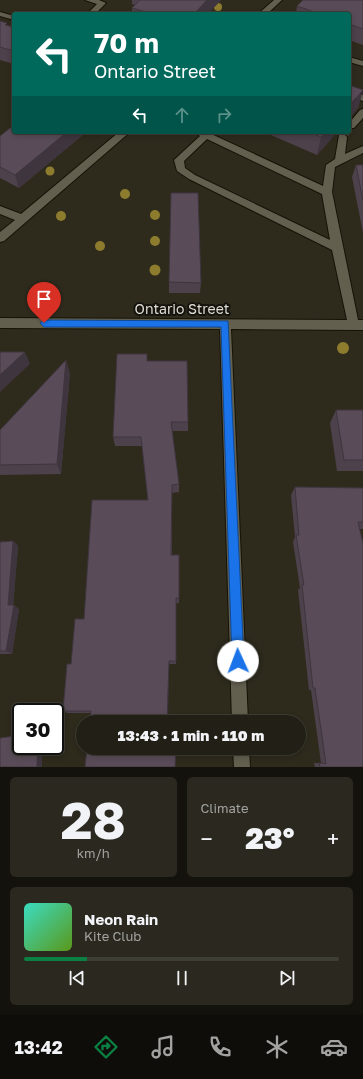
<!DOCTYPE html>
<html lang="en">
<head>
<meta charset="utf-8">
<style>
	body { margin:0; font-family:"Golos Text",sans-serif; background:#2a281f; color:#f1f3f6; height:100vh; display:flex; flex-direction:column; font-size:15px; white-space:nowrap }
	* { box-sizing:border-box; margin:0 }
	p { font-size:13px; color:#a2a3a1 }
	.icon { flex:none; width:22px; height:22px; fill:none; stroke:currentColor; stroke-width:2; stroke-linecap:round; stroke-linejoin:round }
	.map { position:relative; height:767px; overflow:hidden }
	.panel { display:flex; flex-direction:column; gap:10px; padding:10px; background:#13120c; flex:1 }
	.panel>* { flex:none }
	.guide { position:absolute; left:12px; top:12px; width:339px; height:122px; border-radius:4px; box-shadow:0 2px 6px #0003,0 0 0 1px #3f3e35; background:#00695c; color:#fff; overflow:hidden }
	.speed { position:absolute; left:12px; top:703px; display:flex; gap:8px; font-size:20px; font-weight:700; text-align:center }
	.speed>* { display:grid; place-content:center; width:52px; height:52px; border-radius:50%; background:#222016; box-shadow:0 2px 6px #0003,0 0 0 1px #3f3e35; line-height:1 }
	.speed .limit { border:2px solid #111; border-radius:6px; background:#fff; color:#111 }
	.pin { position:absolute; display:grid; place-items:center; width:34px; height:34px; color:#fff; margin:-41px -17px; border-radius:50% 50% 50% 0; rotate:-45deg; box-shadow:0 0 4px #0007 }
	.pin .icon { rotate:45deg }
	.me { position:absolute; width:44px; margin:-22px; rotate:358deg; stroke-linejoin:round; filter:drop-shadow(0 0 3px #0008) }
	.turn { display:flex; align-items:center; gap:14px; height:84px; padding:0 16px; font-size:18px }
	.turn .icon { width:52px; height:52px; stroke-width:2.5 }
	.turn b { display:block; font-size:28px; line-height:34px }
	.lanes { display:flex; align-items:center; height:38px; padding:0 16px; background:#0003; justify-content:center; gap:20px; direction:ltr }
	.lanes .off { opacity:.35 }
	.big { font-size:30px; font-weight:800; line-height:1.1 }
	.panel .widget { flex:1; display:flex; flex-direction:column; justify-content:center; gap:6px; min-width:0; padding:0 14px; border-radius:6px; background:#2a281f }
	.panel .dial { align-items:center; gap:0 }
	.dial b { font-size:52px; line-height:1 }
	.song { display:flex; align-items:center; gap:12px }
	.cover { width:48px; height:48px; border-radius:6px; background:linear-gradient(135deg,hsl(170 70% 55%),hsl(90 70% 35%)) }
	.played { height:4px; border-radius:2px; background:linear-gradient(90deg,#0b8043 20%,#3f3e35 20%) }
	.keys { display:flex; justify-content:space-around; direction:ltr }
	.heat { display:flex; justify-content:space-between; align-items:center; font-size:22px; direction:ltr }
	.panel .tiles { flex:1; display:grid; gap:10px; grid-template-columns:1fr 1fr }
	.widget:last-child { grid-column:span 2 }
	.trip { position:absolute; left:76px; top:715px; width:230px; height:40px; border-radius:20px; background:#222016; box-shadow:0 2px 6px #0003,0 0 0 1px #3f3e35; font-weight:800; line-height:40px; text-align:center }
	.tab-bar { display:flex; height:64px; justify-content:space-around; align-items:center; background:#0e0d09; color:#a2a3a1 }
	.tab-bar .icon { width:28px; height:28px }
	.tab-bar .selected { color:#0b8043 }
	.tab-bar b { font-size:18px; color:#f1f3f6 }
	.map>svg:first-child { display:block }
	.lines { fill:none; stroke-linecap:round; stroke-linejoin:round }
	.minor-tunnel { stroke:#484638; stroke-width:8; stroke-dasharray:8 4.5; stroke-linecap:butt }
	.minor-casing { stroke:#161306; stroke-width:2 }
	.minor { fill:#625f4f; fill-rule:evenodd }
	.tree { fill:#8d7c2e }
	.wall { fill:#4d414c }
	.shaded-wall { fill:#3e353e }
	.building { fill:#594c58; stroke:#3e353e }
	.route { fill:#1a73e8; stroke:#114b97 }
	.labels { text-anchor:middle; stroke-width:4; stroke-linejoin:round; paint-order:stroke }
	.street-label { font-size:14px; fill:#dedcd3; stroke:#15130d }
</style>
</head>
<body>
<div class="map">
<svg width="363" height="767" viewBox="0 0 363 767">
	<rect width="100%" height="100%" fill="#2e2b1d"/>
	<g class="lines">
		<path class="minor-tunnel" d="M342,137L346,132"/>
		<g class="minor-casing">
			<path id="minor" d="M85,0H99L106,3L95,14H87L97,4Z
				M274,0H282L267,14H258Z
				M0,12L14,16V20L0,16Z
				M349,57L363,61V66L349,62Z
				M349,90L363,95V101L349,96Z
				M363,109V118L354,128H349V123L360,110Z
				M119,132H130L4,241L0,242V232L15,220L0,214V206L21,214Z
				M195,132H207L323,186L326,165L335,159L339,135H345L347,137L345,154L363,146V153L335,167L332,192L358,320H363V330L231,329L248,722H232L220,329L0,328V318L347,320L332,250L189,179L177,171L174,160L200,136ZM207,139L322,194L330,240L195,175L185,168L184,161Z
				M233,748H249L250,767H234Z"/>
		</g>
		<use href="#minor" class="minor"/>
	</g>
	<g class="tree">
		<circle cx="218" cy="7" r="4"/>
		<circle cx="50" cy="171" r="4.5"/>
		<circle cx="125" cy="194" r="5"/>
		<circle cx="155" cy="215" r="5"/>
		<circle cx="61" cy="216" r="5"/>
		<circle cx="155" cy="241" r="5"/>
		<circle cx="100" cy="246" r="5"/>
		<circle cx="155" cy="270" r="5.5"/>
		<circle cx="343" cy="348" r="6"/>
	</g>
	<path class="wall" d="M132,0H221L208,14H132V8L135,5L132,4Z
		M363,0V45L349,40V14H296L297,6Z
		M0,21L7,25L14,27V64L0,60Z
		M264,132H337L317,155Z
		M85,133L19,188L0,178V136Z
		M356,165H363V233L352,177Z
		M169,282L201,283L200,293H169Z
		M147,361L188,422V431H172L179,484V492L172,493V555H179V603H176V664H169L91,713H67L63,711L71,664L84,619L148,500L142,446H115L113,437Z
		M70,373L61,474L0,475V430Z
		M336,410H363V471H337L330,423Z
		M295,487L363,488V529H360L363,767H315L314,763H321L311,690H309L298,590L300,588L293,542L295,537L291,495Z
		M13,541L18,546L13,605L19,609L12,654H0V542Z"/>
	<path class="shaded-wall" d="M207,0H221L208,14H194Z
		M363,91L358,108L349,119V106Z
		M67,132H85V133L19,188L15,175Z
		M326,132H337L317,155L321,137Z
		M25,352L30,364L0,392V375Z
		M66,360L70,373L61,474L57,464Z
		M13,541L18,546L13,609L8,605Z
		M14,605L19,609L12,654L6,651Z
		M169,661L168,722H167Z
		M38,746H42V767H37Z"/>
	<path class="building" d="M140,0H207L194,14H153L132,8Z
		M303,0H363V29L349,24V14H320L297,6Z
		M0,21L7,23L5,25L14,27V51L0,47Z
		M349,85L363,90L349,106Z
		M14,125V132H67L15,175L0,167V136Z
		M309,132H326L321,137Z
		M356,165H363V201Z
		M171,193H198L201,283L169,282Z
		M0,352H25L0,375Z
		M117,354H147V361H187L188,422H171L179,484L172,485L171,555H179V598H176V661H169L167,722H90L91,711H63L67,664H71L75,619H84L92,500H148L141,437H113Z
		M66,360L57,464L0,465V430Z
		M336,410H363V460H344Z
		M295,487L363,488V522H358L363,543V767H320L319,763L326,764L315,688H313L302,585H304L296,535H299Z
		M13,541L8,605H14L6,651H0V542Z
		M21,735V746H38L37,767H0V738Z
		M87,748H176L175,767H85Z"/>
	<path class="route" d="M44,320L228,321L244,661L242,665L238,666L234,665L232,661L221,327H44L40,323Z"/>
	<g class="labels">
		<g class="street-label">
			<text x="182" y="314">Ontario Street</text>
		</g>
	</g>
</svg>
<div class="speed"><div class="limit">30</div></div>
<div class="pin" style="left:44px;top:323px;background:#d93025"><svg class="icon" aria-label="arrive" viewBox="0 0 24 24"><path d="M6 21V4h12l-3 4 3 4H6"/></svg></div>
<svg class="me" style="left:238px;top:661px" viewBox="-20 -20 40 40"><circle r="19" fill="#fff"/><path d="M0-13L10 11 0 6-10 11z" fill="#1a73e8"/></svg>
<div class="trip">13:43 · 1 min · 110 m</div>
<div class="guide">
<div class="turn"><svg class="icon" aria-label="left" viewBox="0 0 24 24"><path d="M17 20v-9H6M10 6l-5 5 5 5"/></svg><div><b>70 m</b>Ontario Street</div></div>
<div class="lanes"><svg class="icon" aria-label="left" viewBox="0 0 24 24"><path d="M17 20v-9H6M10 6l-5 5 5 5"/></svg><svg class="icon off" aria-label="ahead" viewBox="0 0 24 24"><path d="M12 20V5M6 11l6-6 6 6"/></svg><svg class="icon off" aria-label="right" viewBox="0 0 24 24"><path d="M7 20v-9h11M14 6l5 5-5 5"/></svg></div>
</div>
</div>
<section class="panel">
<div class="tiles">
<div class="widget dial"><b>28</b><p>km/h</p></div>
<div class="widget"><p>Climate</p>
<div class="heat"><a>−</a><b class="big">23°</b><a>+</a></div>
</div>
<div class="widget">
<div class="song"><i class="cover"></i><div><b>Neon Rain</b><p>Kite Club</p></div></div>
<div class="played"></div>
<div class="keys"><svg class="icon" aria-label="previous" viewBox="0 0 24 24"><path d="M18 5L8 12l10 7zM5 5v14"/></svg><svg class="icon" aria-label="pause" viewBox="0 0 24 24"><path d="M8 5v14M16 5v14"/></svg><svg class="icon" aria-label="next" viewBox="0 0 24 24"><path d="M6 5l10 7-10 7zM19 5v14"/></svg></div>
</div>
</div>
</section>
<nav class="tab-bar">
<b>13:42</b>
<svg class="icon selected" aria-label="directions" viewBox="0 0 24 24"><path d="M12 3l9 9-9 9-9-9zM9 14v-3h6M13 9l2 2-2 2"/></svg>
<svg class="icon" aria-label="music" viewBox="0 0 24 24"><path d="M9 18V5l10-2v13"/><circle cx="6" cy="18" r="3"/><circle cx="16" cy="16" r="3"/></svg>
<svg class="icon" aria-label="phone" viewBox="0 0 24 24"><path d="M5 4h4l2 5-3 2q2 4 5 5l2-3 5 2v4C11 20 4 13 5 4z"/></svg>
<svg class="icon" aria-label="climate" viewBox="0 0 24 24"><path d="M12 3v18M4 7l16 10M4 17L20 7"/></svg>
<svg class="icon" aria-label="car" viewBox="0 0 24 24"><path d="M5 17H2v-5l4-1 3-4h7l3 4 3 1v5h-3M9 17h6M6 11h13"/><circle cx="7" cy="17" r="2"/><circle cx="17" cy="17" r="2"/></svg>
</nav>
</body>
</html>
